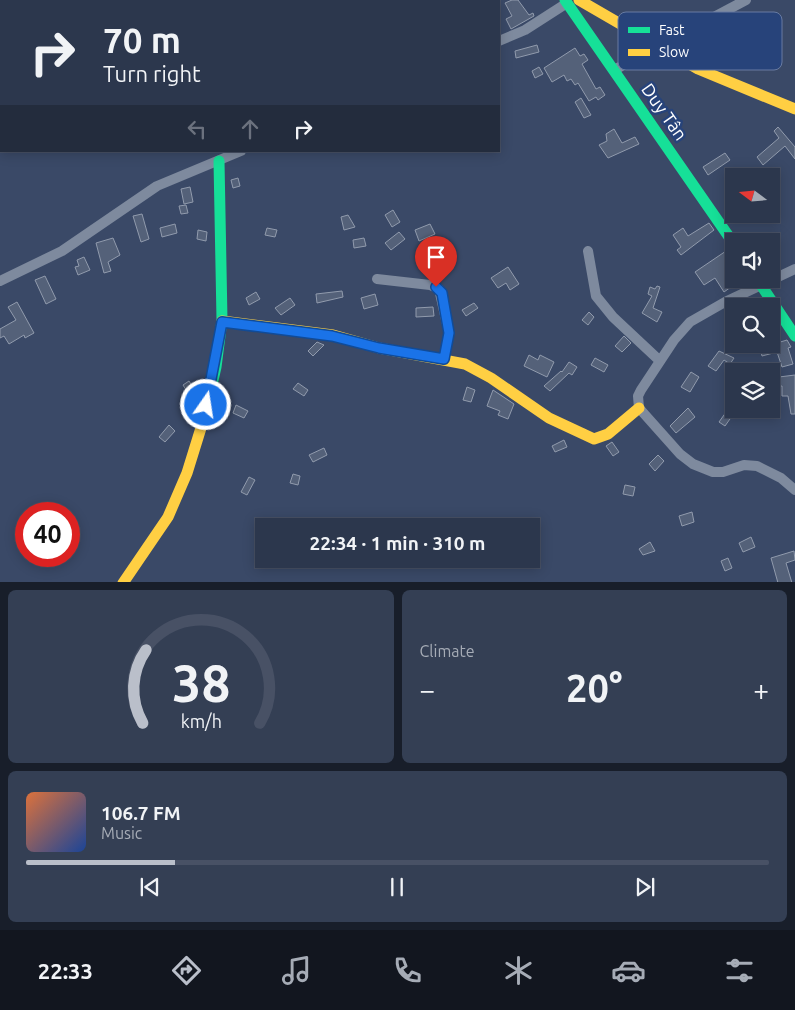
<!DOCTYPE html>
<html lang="en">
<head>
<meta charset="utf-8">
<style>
	body { margin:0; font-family:Ubuntu,sans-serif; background:#343f54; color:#f1f3f6; height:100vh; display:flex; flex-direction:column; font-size:19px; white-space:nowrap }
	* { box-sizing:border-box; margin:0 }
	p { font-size:16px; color:#a6acb6 }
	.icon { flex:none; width:28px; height:28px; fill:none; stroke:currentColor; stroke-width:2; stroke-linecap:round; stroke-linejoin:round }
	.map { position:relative; height:582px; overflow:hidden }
	.panel { display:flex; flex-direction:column; gap:8px; padding:8px; background:#181e2a; flex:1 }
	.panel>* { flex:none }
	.top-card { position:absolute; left:0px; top:0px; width:500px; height:152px; box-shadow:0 2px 12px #0003,0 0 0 1px #485165; background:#2c374d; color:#f1f3f6; overflow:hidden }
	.needle { width:32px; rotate:286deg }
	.controls { position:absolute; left:725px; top:168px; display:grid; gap:10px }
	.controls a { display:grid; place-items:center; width:55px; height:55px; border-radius:0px; background:#2c374d; box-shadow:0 2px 12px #0003,0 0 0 1px #485165; font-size:25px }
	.speed { position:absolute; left:15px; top:502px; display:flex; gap:10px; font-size:25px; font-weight:700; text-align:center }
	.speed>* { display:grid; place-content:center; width:65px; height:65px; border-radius:50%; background:#2c374d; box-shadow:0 2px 12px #0003,0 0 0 1px #485165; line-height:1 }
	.speed .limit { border:8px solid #d22; background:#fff; color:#111 }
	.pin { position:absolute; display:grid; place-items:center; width:42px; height:42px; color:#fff; margin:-51px -21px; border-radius:50% 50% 50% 0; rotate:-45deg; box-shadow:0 0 5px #0007 }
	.pin .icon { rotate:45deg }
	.me { position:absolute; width:55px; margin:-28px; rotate:13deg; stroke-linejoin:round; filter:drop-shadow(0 0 4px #0008) }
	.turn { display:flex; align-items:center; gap:18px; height:105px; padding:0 20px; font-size:22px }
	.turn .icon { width:65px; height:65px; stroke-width:2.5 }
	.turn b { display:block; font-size:35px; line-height:42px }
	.lanes { display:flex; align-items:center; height:48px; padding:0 20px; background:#0003; justify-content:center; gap:25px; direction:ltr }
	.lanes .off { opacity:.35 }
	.big { font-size:38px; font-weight:600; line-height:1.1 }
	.panel .tile { flex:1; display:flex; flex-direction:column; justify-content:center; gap:8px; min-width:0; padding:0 18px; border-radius:8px; background:#343f54 }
	.panel .dial { align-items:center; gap:0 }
	.dial svg { height:130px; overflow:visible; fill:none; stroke:#485165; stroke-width:7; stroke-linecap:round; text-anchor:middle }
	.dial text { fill:#f1f3f6; stroke:none }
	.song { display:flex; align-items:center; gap:15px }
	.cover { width:60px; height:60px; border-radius:8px; background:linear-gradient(135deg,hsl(20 70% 55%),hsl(220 70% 35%)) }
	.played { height:5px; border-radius:2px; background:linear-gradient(90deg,#babfca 20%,#485165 20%) }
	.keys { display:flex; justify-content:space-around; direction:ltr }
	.heat { display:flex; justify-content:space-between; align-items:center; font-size:28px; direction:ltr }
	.panel .tiles { flex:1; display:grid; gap:8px; grid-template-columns:1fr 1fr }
	.tile:last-child { grid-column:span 2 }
	.trip { position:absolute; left:255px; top:518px; width:285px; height:50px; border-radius:0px; background:#2c374d; box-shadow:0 2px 12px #0003,0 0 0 1px #485165; font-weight:600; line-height:50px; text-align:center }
	.menu { display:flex; height:80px; justify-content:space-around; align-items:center; background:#12161f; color:#a6acb6 }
	.menu .icon { width:35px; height:35px }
	.menu .on { color:#babfca }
	.menu b { font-size:22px; color:#f1f3f6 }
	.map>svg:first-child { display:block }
	.building { fill:#546179; stroke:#919bad }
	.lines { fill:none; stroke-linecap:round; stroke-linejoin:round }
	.street { stroke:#7e8a9e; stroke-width:10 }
	.fast { stroke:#16e098; stroke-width:11 }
	.slow { stroke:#ffcf43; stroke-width:11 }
	.route-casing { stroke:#114b97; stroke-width:12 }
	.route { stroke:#1a73e8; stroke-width:9 }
	.labels { text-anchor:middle; stroke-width:5; stroke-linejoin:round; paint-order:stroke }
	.street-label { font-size:18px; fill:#fff; stroke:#27437a }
	.key { fill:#27437a; stroke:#687ba2; stroke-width:1 }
	.key-label { font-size:14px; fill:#fff }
</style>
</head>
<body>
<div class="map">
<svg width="795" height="583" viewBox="0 0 795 583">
	<rect width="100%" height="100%" fill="#3a4967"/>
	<path class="building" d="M512,0H518L529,15L533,13L534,16L511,29L506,19L512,16L505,3Z
		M537,45L539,52L516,58L515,51Z
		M575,48L580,56L584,54L588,60L582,64L596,89L600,87L605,95L598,100L596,97L589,101L578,83L575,85L571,79L567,81L564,75L552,82L544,68Z
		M539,67L543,74L535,78L532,71Z
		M581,98L591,115L584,118L575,102Z
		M778,127L795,147V159L785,146L763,165L757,157L779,138L774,131Z
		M614,129L622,143L635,137L639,144L608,158L599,145L607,141L606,134Z
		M725,153L730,160L708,175L703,167Z
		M238,178L240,186L233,188L231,180Z
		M190,187L193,202L184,204L181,189Z
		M186,205L188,213L181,214L179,206Z
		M393,210L400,222L392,227L385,215Z
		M142,214L149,239L141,242L133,216Z
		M348,215L355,227L344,230L341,217Z
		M709,223L714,230L681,255L677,250L681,247L673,235L683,228L688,236Z
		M175,224L177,233L162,237L160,228Z
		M430,224L435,234L419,241L415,230Z
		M267,228L277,230L275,237L265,235Z
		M198,230L207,232L206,241L197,239Z
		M399,232L405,239L391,250L385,243Z
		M113,238L120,255L108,262L111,271L104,273L96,243Z
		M364,238L366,246L354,248L353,240Z
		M726,251L731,258L725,262L734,279H742L724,292L715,278L704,285L695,272Z
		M84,257L90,270L78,275L75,267L79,266L77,260Z
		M508,267L519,284L510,290L506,283L498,288L491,278Z
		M45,276L56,299L46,304L35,280Z
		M657,286L660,287L653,308L662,312L657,322L642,313L652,296L648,294L650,287L655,289Z
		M342,291L343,297L317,303L316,294Z
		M256,292L260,299L249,305L246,298Z
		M375,294L378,305L364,309L361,298Z
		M290,298L295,305L281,315L275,308Z
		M17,302L34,333L25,338L24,335L9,344L4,336L0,338V329L16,320L8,307Z
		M474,303L478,308L466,316L462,310Z
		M433,307L434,316L416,317V308Z
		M589,312L594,317L588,325L582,320Z
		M624,336L631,343L622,352L615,346Z
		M787,340L791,347L788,348L793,364L782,367L777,352L762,356L760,348Z
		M317,342L324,345L313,356L308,351Z
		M719,351L734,358L730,364L724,360L716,371L708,366Z
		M529,355L538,360L540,355L554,362L547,377L524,366Z
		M595,358L608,365L604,372L591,365Z
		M569,362L577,367L572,375L569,373L550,391L544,386L561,371L562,372Z
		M691,372L699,377L690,392L681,387Z
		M795,375V414H791L788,396H782V386L771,387V378Z
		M189,381L194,389L188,393L183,385Z
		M298,383L308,390L304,396L293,389Z
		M467,387L475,390L471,402L463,400Z
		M493,390L514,404L508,419L498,415L500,411L487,406Z
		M734,401V409H737L725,426L719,422Z
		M236,405L248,411L244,418L233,413Z
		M688,408L695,417L676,433L670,426Z
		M169,425L175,431L165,442L159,437Z
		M564,440L567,447L555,452L552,446Z
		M612,442L619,452L613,456L606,446Z
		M324,448L327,455L313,462L309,455Z
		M658,455L664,461L655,471L649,464Z
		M293,474L300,476L298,485L290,483Z
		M249,477L255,480L247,495L241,492Z
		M625,485L635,487L633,496L623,494Z
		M692,512L694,522L682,526L679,516Z
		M751,537L755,547L743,552L739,543Z
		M650,542L655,551L643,555L639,549Z
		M794,551L795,560L786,563L792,583H778L771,558Z
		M728,558L732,568L725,571L721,561Z"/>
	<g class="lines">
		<path class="street" d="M499,41L525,30L567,3
			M614,70L746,0
			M588,251L596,296L613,317L660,361
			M795,269L725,302L690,322L674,340L641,390L638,396L639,408L680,454L693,464L713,472H723L744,465L757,466L781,478L795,490
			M377,279L430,285L439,289L449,333L444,359
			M0,281L62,251L157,186L241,151"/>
		<path class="fast" d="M565,0L734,244
			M757,279L795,336
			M205,415L216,367L222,320L219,161"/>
		<path class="slow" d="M579,0L698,69L795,109
			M222,321L333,335L379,348L465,364L491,378L549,418L594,439L608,434L639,408
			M123,583L168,517L187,473L205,415"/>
	</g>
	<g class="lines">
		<g class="route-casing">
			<path id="route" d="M206,405L222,322L332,336L379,348L444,359L449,333L442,293L436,287"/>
		</g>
		<use href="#route" class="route"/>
	</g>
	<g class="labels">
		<g class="street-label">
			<text transform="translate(664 112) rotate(55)" y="6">Duy Tân</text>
		</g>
	</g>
	<rect x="618" y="12" width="164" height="58" rx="8" class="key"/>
	<rect x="628" y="27" width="22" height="6" fill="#16e098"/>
	<rect x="628" y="49" width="22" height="7" fill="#ffcf43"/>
	<g class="key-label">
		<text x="659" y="35">Fast</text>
		<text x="659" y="57">Slow</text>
	</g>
</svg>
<div class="controls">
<a><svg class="needle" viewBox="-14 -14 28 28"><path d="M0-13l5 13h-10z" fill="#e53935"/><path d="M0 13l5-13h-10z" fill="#a6acb6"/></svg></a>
<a><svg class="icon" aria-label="sound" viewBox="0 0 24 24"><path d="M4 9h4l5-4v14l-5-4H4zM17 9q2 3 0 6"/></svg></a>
<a><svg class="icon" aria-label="search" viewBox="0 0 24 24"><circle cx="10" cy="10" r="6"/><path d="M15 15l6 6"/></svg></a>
<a><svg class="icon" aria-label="layers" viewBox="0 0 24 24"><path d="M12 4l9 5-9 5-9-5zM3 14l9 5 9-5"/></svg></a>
</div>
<div class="speed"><div class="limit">40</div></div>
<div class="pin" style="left:436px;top:287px;background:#d93025"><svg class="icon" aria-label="arrive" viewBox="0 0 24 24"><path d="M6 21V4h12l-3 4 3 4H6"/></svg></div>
<svg class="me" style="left:206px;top:405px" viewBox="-20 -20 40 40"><circle r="17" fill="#1a73e8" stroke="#fff" stroke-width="3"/><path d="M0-11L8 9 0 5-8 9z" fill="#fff"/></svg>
<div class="trip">22:34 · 1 min · 310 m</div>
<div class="top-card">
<div class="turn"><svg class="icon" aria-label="right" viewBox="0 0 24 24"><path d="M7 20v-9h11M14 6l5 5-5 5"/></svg><div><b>70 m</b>Turn right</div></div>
<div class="lanes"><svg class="icon off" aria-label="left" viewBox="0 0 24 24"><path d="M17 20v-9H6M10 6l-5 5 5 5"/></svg><svg class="icon off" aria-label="ahead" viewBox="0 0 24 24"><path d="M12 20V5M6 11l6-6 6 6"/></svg><svg class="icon" aria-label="right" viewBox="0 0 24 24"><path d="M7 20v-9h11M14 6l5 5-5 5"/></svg></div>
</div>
</div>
<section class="panel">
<div class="tiles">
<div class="tile dial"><svg viewBox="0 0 100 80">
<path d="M14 69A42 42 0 1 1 86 69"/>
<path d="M14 69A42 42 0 0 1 16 24" stroke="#babfca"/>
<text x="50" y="56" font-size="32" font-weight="700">38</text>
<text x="50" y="72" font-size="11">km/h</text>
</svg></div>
<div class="tile"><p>Climate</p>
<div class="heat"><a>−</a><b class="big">20°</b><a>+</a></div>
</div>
<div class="tile">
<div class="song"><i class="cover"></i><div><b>106.7 FM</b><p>Music</p></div></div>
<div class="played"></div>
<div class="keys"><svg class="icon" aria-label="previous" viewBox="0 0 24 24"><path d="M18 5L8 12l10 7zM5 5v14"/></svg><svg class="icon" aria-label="pause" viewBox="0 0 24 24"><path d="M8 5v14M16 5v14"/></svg><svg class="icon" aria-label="next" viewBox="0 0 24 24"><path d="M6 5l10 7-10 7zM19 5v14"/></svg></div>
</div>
</div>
</section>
<nav class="menu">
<b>22:33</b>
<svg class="icon on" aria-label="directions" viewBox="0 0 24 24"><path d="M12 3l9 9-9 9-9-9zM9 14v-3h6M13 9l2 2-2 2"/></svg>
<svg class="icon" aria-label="music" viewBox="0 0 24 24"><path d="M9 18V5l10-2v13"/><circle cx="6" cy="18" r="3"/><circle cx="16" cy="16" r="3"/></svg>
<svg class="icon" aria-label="phone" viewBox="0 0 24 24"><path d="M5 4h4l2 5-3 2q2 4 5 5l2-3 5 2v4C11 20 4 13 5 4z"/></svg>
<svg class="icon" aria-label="climate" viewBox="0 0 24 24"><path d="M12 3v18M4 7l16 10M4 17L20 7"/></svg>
<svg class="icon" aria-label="car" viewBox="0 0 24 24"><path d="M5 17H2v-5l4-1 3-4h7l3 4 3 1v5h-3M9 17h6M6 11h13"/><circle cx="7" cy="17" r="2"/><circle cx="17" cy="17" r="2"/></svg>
<svg class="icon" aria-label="filters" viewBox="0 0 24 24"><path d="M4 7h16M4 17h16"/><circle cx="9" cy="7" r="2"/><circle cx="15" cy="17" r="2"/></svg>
</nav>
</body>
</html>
